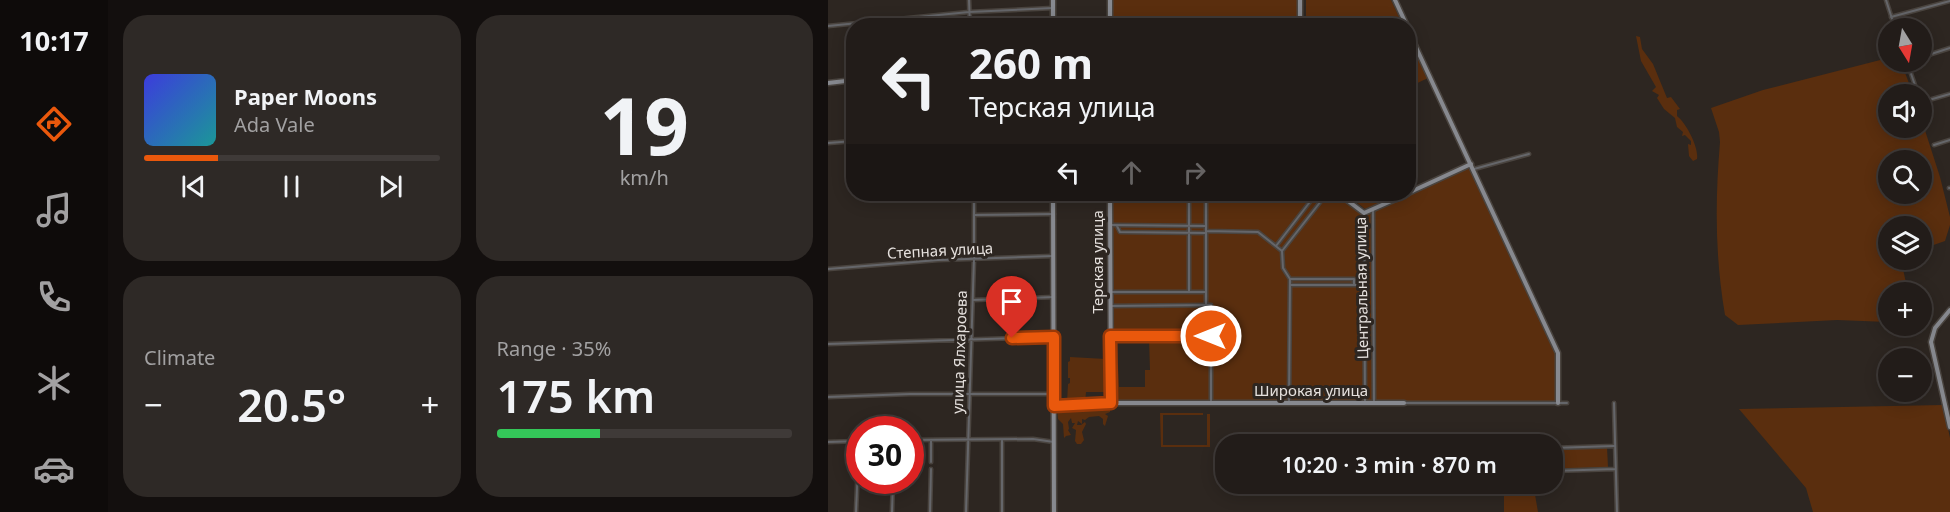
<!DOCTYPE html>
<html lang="en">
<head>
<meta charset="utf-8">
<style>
	body { margin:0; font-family:"Noto Sans",sans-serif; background:#2e2926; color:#f1f3f6; height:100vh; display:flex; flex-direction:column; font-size:22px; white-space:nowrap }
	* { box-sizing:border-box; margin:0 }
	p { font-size:20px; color:#a2a1a2 }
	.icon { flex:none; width:33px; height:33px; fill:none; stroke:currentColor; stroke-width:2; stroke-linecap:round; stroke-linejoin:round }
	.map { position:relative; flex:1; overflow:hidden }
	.side { display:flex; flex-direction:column; gap:15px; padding:15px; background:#130f0e; width:720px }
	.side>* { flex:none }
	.guide { position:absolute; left:18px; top:18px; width:570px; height:183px; border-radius:24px; box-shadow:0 3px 15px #0003,0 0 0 2px #3f3a38; background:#221c19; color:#f1f3f6; overflow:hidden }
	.needle { width:39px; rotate:169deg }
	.buttons { position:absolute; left:1050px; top:18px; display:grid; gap:12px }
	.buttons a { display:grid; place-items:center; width:54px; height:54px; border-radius:50%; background:#221c19; box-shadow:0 3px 15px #0003,0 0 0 2px #3f3a38; font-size:30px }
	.speed { position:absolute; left:18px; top:416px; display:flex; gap:12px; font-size:30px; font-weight:700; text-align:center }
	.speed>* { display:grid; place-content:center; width:78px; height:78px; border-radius:50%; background:#221c19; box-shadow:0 3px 15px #0003,0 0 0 2px #3f3a38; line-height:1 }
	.speed .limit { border:9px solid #d22; background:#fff; color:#111 }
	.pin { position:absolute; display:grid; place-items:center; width:51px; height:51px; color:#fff; margin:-62px -26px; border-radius:50% 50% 50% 0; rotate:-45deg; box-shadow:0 0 6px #0007 }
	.pin .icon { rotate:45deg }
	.me { position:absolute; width:66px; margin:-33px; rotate:270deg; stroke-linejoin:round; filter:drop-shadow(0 0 4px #0008) }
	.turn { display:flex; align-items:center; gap:21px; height:126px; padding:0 24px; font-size:27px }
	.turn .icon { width:78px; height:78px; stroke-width:2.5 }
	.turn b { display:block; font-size:42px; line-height:51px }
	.lanes { display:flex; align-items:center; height:57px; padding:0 24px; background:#0003; justify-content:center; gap:30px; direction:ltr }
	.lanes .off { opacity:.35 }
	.big { font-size:45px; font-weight:600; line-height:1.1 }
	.side .card { flex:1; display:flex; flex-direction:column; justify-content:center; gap:9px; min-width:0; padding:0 21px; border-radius:24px; background:#2e2926 }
	.side .dial { align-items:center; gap:0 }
	.dial b { font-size:78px; line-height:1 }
	.song { display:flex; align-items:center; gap:18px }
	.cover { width:72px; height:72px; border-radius:9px; background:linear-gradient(135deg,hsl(240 70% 55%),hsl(180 70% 35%)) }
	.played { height:6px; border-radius:3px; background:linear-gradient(90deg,#ea580c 25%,#3f3a38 25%) }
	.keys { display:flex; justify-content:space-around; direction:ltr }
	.heat { display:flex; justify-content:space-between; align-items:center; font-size:33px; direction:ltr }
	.charge { height:9px; border-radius:4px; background:linear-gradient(90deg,#34c759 35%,#3f3a38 0) }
	.side .tiles { flex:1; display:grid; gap:15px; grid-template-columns:repeat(2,1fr) }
	.trip { position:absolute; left:387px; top:434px; width:348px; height:60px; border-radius:24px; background:#221c19; box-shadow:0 3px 15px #0003,0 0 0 2px #3f3a38; font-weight:600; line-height:60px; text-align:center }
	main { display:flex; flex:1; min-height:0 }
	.tabs { display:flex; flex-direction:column; width:108px; justify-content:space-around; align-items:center; background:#0e0b0a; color:#a2a1a2 }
	.tabs .icon { width:42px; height:42px }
	.tabs .selected { color:#ea580c }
	.tabs b { font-size:27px; color:#f1f3f6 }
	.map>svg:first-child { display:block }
	.green { fill:#5a2e0e; fill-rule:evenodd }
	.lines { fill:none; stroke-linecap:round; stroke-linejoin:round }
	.street-casing { stroke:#4a443f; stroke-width:5 }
	.secondary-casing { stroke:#4a443f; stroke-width:7 }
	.street { stroke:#65666a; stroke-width:2 }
	.secondary { stroke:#87898f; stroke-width:4 }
	.route-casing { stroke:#983908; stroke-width:15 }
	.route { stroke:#ea580c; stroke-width:10 }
	.labels { text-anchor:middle; stroke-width:6; stroke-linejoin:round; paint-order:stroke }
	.street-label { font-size:15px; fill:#e5e0dd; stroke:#2d2621 }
</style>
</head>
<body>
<main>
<nav class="tabs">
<b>10:17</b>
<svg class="icon selected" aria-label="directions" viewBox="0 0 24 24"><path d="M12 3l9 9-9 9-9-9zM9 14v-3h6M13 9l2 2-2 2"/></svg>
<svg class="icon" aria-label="music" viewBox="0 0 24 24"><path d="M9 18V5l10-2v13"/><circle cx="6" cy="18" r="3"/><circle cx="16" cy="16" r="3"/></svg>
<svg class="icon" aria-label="phone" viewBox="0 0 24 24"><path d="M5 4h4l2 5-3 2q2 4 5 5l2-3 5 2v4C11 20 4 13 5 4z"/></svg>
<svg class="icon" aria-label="climate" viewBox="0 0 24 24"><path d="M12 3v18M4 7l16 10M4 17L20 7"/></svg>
<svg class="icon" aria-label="car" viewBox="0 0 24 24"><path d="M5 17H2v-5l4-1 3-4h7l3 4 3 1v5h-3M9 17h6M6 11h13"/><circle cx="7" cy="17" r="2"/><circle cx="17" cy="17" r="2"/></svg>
</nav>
<section class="side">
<div class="tiles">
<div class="card">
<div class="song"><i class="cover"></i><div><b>Paper Moons</b><p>Ada Vale</p></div></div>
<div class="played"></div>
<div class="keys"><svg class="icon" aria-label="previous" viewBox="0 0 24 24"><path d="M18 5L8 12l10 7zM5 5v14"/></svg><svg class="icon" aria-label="pause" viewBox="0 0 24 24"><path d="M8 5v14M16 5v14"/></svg><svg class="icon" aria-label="next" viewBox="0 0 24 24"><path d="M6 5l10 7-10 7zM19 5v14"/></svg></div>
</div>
<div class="card dial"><b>19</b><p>km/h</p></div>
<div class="card"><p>Climate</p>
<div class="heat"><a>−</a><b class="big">20.5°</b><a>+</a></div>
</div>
<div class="card"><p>Range · 35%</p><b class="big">175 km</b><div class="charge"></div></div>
</div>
</section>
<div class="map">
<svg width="1122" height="512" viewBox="0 0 1122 512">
	<rect width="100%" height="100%" fill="#2d2621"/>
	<path class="green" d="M282,0H472V25H282Z
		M478,0H563L575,25H478Z
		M808,36L812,37L814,49L825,64L839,98L843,97L852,109L849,110V116C858,123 871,147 869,159L865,161L861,156L860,144L863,145V141L857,135L854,136L855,132L849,127L847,118L836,109L829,98L831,95L824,91L828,87L813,61Z
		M581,37L600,78L581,87H580Z
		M1060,58V62H1073L1085,94H1060V128H1094V121L1112,177L1122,217V225L1117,241L1094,249V226H1060V260H1073L1080,292H1060V322L1009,320L910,325L897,315C887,256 887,202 892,142L891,132L883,108L935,90ZM1060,160H1094V194H1060Z
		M643,164L730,353V403H283L282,365H290L291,387H317V370H322L321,339L290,340V343H282V194H511L536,213Z
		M518,194H574L537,209Z
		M242,357L278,359L277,392H258L257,403L239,402L240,384L242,383V378H240V362L242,361Z
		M1115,405L1122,438V512H985L978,488L911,409Z
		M261,406L282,409V412L277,414L280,416L277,426L275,424V419L271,416L261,417L257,420L254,419V424L250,421L249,425H253L257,422L258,424L254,432L256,440L253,444H249L247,441L248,430L244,428L247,423H244L243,418L240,422L241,429L240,430L243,435L238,436L236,438L235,424L230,419L229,407H233L235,410L238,408L240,410H248Z
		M332,413H375V415H335V445H379V414H382V447H333Z
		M779,447L780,467L725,469V450Z
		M570,483H625L626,492L571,493Z
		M639,483H705L710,512H676V491L639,492Z"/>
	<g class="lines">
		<g class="street-casing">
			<path id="street" d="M141,0L142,26
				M1058,0L1067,28
				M1063,17L1122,1
				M0,26L141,12L225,8
				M1094,57L1122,48
				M1079,62L1090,94
				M1094,102L1122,94
				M0,143L26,141
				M1106,145L1122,140
				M646,169L701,154
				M1121,188H1122
				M361,194V292
				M545,211L546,403
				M536,214L537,403
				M146,215L226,214
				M282,225L378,226
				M289,226L292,232L378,233
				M378,231L430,232L454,251L455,268L462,279L461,403
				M448,246L488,194
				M454,251L497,196L494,194
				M0,269L110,260L225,256
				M462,279H526V285
				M462,285H536
				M282,292H378
				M145,300L226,297
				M378,305V194
				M282,306L383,305V403
				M284,336H383
				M0,344L226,337
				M0,397L82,394H226
				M576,403H739
				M786,403L789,512
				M82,440L205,439L226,442
				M103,440V462
				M0,442L32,441
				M724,448L786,446
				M724,471L787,469
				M391,482H398
				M28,512L31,441
				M64,512L65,480
				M102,512L103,469
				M138,512L146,258V194
				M174,512V440"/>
		</g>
		<g class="secondary-casing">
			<path id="secondary" d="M225,0V26
				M282,0V26
				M472,0V26
				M567,0L579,26
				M580,30L730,353V403
				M0,83L26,80
				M580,193L643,164
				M225,194L226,512
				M282,194L283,403
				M511,194L536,213L579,194
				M1122,310L1107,328L1103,342L1122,427
				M226,406L283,403H576"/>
		</g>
		<use href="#street" class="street"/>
		<use href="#secondary" class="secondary"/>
	</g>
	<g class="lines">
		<g class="route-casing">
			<path id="route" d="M184,338L226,337V406L283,403L282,336H383"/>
		</g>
		<use href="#route" class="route"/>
	</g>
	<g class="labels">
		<g class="street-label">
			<text transform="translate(112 251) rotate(-3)" y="5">Степная улица</text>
			<text transform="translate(270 262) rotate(-90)" y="5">Терская улица</text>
			<text transform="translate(534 288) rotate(-91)" y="5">Центральная улица</text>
			<text transform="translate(132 352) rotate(-88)" y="5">улица Ялхароева</text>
			<text x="483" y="396">Широкая улица</text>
		</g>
	</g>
</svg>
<div class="buttons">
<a><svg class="needle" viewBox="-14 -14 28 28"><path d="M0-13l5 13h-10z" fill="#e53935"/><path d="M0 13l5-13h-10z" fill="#a2a1a2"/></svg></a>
<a><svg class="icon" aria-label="sound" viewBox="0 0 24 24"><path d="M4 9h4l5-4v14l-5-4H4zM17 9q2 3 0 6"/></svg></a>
<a><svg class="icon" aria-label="search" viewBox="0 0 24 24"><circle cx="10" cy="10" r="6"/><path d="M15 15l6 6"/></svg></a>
<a><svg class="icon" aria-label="layers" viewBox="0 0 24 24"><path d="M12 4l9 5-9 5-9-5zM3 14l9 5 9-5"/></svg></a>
<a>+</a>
<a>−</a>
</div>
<div class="speed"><div class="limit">30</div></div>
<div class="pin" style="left:184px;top:338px;background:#d93025"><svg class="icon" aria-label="arrive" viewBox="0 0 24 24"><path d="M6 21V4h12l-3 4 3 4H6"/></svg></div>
<svg class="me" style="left:383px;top:336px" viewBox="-20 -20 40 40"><circle r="17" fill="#ea580c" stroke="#fff" stroke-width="3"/><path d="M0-11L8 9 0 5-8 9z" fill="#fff"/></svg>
<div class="trip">10:20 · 3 min · 870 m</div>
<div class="guide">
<div class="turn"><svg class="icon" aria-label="left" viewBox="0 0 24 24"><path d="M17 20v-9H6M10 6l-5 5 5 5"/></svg><div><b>260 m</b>Терская улица</div></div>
<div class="lanes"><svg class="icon" aria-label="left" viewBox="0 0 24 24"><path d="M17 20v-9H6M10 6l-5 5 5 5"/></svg><svg class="icon off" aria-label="ahead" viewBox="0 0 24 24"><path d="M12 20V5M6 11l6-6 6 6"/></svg><svg class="icon off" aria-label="right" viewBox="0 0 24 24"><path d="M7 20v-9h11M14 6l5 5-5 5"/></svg></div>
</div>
</div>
</main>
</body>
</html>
